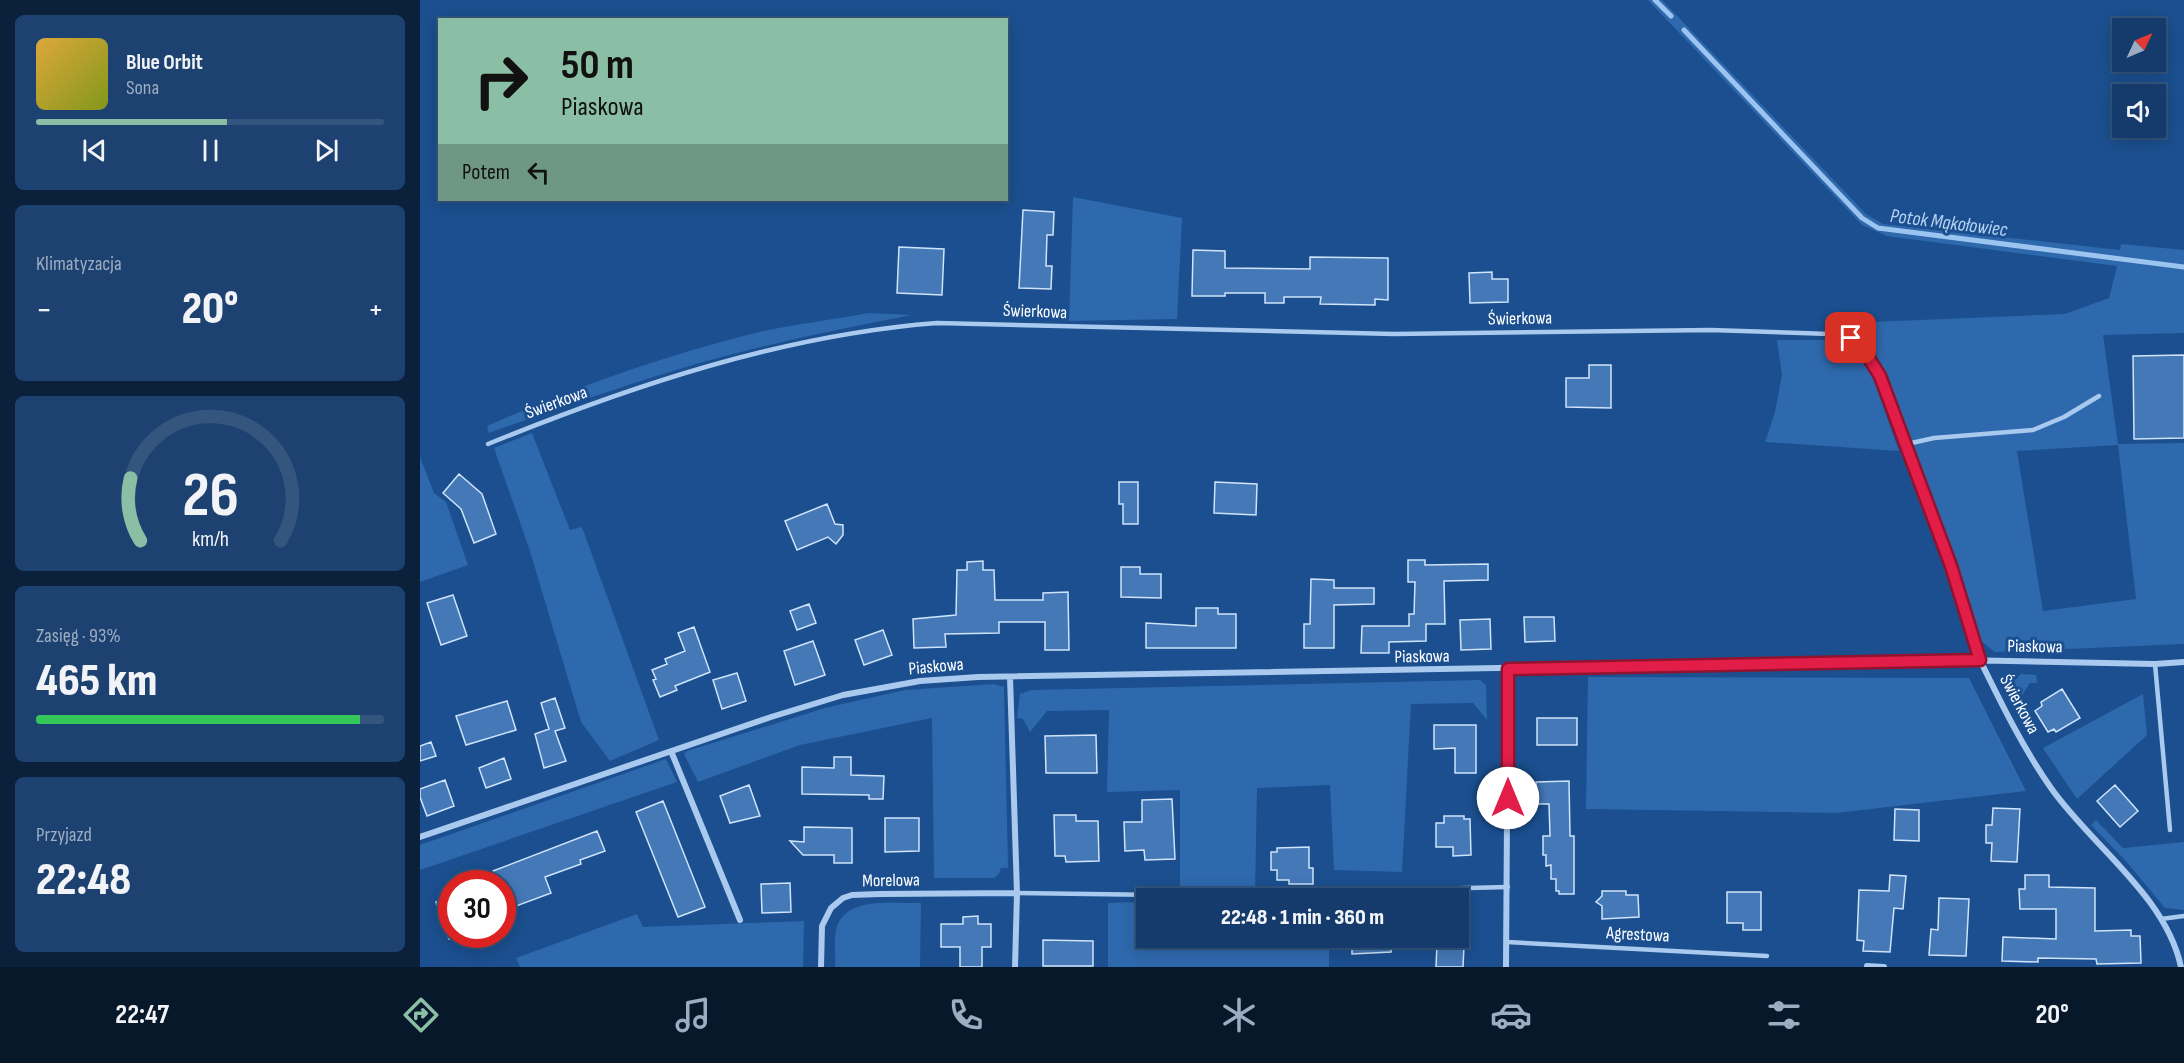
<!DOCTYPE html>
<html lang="pl">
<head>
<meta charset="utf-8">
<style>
	body { margin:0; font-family:"Sofia Sans Condensed",sans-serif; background:#1d4271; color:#f1f3f6; height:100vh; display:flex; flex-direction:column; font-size:22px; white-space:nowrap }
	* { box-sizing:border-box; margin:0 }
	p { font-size:20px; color:#9dadc1 }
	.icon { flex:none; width:33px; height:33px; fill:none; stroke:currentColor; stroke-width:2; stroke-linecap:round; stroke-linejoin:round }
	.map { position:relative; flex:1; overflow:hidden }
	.details { display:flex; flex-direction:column; gap:15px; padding:15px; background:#0b203b; width:420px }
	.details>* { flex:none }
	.guide { position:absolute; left:18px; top:18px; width:570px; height:183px; border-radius:0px; box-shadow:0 3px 15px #0003,0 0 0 2px #33557e; background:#8abfa5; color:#111; overflow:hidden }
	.needle { width:39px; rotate:46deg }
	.fabs { position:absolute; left:1692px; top:18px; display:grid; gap:12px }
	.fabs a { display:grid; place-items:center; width:54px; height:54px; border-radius:0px; background:#143b6b; box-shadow:0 3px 15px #0003,0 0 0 2px #33557e; font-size:30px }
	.speed { position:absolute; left:18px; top:870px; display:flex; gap:12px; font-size:30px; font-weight:700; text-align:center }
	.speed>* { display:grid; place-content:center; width:78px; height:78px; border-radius:50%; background:#143b6b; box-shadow:0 3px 15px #0003,0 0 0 2px #33557e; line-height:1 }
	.speed .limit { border:9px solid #d22; background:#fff; color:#111 }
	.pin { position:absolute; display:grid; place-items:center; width:51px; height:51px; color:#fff; margin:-26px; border-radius:12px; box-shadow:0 3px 9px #0006 }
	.me { position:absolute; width:66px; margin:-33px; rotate:0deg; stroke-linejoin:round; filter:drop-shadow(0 0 4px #0008) }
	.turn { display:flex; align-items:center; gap:21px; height:126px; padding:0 24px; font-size:27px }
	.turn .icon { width:78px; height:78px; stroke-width:2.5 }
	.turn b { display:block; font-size:42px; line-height:51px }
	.then { display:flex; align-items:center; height:57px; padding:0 24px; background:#0003; gap:12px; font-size:22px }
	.big { font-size:45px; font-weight:800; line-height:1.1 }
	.details .tile { flex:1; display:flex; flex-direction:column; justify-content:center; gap:9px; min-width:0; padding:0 21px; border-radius:9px; background:#1d4271 }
	.details .dial { align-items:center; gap:0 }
	.dial svg { height:156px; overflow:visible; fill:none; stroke:#33557e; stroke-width:7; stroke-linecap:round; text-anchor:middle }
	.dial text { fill:#f1f3f6; stroke:none }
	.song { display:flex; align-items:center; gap:18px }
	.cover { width:72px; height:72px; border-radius:9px; background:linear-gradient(135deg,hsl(40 70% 55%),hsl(70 70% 35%)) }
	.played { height:6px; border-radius:3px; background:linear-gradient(90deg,#8abfa5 55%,#33557e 55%) }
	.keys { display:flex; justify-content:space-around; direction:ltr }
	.heat { display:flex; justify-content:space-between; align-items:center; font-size:33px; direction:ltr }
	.charge { height:9px; border-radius:4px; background:linear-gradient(90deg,#34c759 93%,#33557e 0) }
	.trip { position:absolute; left:716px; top:888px; width:333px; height:60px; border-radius:0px; background:#143b6b; box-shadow:0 3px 15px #0003,0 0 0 2px #33557e; font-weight:800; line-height:60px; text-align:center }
	.tab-bar { display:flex; height:96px; justify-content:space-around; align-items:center; background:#08182b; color:#9dadc1 }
	.tab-bar .icon { width:42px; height:42px }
	.tab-bar .on { color:#8abfa5 }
	.tab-bar b { font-size:27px; color:#f1f3f6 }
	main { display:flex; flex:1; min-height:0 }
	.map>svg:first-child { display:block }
	.green { fill:#2e69ad; fill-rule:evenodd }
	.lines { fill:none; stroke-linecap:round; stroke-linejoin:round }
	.stream { stroke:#9cc4f0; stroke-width:5 }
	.building { fill:#4478b7; stroke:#cfe3fa; stroke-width:1.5 }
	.service { stroke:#a9c9ee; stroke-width:4.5 }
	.minor { stroke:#a9c9ee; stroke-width:6 }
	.route-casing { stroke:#92132f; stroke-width:15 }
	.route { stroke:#e11d48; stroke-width:10 }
	.labels { text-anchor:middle; stroke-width:6; stroke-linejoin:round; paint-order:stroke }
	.street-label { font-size:18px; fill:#fff; stroke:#1b4f8f }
	.water-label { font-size:20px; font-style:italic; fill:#b5d3f5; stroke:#1b4f8f }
</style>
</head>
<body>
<main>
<section class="details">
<div class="tile">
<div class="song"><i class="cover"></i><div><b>Blue Orbit</b><p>Sona</p></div></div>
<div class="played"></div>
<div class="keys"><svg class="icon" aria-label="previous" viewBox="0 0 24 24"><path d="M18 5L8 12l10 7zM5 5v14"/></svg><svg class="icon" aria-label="pause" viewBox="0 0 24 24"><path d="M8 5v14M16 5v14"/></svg><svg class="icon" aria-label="next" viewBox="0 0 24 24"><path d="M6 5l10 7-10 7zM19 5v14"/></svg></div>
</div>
<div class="tile"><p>Klimatyzacja</p>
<div class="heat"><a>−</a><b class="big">20°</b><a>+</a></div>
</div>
<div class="tile dial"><svg viewBox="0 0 100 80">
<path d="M14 69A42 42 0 1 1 86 69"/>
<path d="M14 69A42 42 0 0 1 9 37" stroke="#8abfa5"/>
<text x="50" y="56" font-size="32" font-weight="700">26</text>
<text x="50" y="72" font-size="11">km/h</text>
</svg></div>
<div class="tile"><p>Zasięg · 93%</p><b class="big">465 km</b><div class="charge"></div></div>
<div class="tile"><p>Przyjazd</p><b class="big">22:48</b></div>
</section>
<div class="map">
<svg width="1764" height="967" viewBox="0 0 1764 967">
	<rect width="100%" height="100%" fill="#1b4f8f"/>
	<path class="green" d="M1228,0H1242L1446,214L1463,224L1700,250L1701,244L1764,250V333L1683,335L1698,444L1764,443V644L1575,652L1561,641L1510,494L1454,354L1428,323L1645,314L1689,298L1697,266L1467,236L1442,225ZM1698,445L1716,599L1623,611L1597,451Z
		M653,197L762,218L757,319L649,321Z
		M448,313L492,315C413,330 333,347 256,370C193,389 131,411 69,433L67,426C155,387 246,355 339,332C375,324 412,320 448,313Z
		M1357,340H1407L1440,356L1453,378L1479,451L1345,442L1355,412L1362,375Z
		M112,433L150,530L162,527L239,740L190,761L161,722L109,548L74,448Z
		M0,457L14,493L26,502L48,565L0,582Z
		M1601,674L1616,675L1617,683H1610L1599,700L1604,712L1600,714C1594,699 1585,685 1601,674Z
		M1168,677L1549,678L1606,791L1416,813L1166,809Z
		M1060,680L1066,685L1067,720L1053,703L991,704L982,872L914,870L910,785L837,788L835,894L909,898H760V790L687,792L689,710L627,711L610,732L603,719L597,718L600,694L611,690Z
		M574,684L584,687L588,868H581L579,874L574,878H514L512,718L380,745L278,782L264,754L267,751L405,708L485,690Z
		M1723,694L1727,735L1657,799L1623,748Z
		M246,759L257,782L0,870V845Z
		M1676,820L1703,848L1764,842V910L1745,908L1705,860L1671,825Z
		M717,902L726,912V938H909V967H688V903Z
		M501,903L500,967H415C416,955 413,935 418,924C430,896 475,904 501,903Z
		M217,914L223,927L384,921L383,967H100L96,958Z"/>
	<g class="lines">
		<path class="stream" d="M1235,0L1251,16
			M1264,30L1442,218L1458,228L1764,267"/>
	</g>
	<path class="building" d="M603,210L634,212L633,235H627L626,266H632L631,289L599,288Z
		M479,247L524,249L522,295L477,293Z
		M773,250L805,251V268L890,269V257L968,258V300L955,299V305L900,304L901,297H864V303H845V293H805V296H772Z
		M1072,272V279H1088V302L1050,303L1049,273Z
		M1764,355V438L1714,439L1713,356Z
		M1169,365H1191V408L1146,407V378H1169Z
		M39,474L62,494L76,534L54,543L41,509L23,493Z
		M699,482H718V524H703V504H699Z
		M795,482L837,484L836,515L794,513Z
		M407,504L415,524L423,525V535L416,544L408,537L377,550L365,521Z
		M988,560H1005V565L1068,564V580L1024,581L1025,624H1006V641L969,642V653H941L942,626H989V614H994L995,582H988Z
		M563,561V570H574L575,600H623V593L648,592L649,650H625V622H579V633L525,634L526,647L494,648L493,619L536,615L537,570H547V562Z
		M701,567H720V574H741V598L701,597Z
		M891,579L914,580V588H954V604L914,605V648H884V624H890Z
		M33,595L47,636L21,645L7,603Z
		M389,604L396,623L377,630L370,611Z
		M776,608H798V614H816V648H726V623L776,626Z
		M1104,617H1134L1135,641L1105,642Z
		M1070,619L1071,649L1041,650L1040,620Z
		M274,627L290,672L255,686L257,690L240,697L233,680L236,679L232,670L247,664L245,659L265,651L258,633Z
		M463,630L472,655L444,665L435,640Z
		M393,641L405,675L375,685L364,651Z
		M317,673L326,701L302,709L293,680Z
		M1642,689L1660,718L1636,732L1634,729L1628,732L1615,711L1622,706L1621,702Z
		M135,698L145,728L135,731L146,761L124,768L115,734L129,729L121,703Z
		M87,701L96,730L46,745L36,716Z
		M1117,718H1157V745H1117Z
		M1014,725H1056V773H1035V748L1014,749Z
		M676,735L677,773H626L625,736Z
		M11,742L16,756L0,761V746Z
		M414,757H431V775L464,776L463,799H449V795L382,794V767L414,768Z
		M84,758L91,779L66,788L59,768Z
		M25,780L34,806L7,816L0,797V789Z
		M1149,781L1150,836H1154V894H1139V891H1136V879H1131V865L1126,866V855H1123V836H1130L1129,804H1117L1116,782Z
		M329,785L340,816L310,823L300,796Z
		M1695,785L1718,811L1700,827L1677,801Z
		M752,799L755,859L725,860L724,850L705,851L704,822H722V800Z
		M243,801L285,907L258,917L216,812Z
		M1573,808L1600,809L1597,862L1571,861L1572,843H1566V825H1572Z
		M1475,809L1499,810V841L1474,840Z
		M634,815H656V821H678L679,861L646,862L645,856H635Z
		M1024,816H1044V819H1050L1051,855L1033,856V847H1016V823H1024Z
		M465,818H499V851L465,852Z
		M384,827L432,828V863H414V855H383L370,841L384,842Z
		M177,831L185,851L160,860L161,864L125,877L131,893L88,909L82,896V884H78L73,871Z
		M889,847V868H893V884H869V880H857V870H851V852H857V848Z
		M1470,875L1486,876L1483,909L1474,908L1470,952L1443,951L1444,941L1437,940L1439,890L1469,891Z
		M1605,875H1629V887L1675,888V931L1711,930V936H1720L1721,963L1677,964L1676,959L1618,958V962L1582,961L1583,937L1636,939V909H1600L1599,889H1605Z
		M370,883L371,912L342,913L341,884Z
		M1182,891H1206V895H1218L1219,917L1182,919V906L1176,902L1182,896Z
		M1307,892H1341V930H1323V923H1307Z
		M32,896V939H29L16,902Z
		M1519,898L1549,899L1546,956L1509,955L1511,929L1518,930Z
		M558,916V924H571V947H562V967H540V947H521V924H543V917Z
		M932,938H971V952L932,954Z
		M623,940L673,941V966H623Z
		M1017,944L1044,946L1043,967H1016Z"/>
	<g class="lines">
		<path class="service" d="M68,444C211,386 362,335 517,323L974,334L1291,330L1410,334L1431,338L1445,352L1460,376L1531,566L1560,660
			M1487,444L1514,438L1613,430L1644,417L1679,396
			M1735,664L1750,830
			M926,891L1088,887
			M597,893L740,895
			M1741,919L1764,916
			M1087,942L1347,956"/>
		<path class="minor" d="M1560,660C1581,703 1603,748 1631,788C1671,845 1746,896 1761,967
			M590,677L597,893L595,967
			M251,751L320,920
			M0,837L351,717L423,695L500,681L558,677L1540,660L1735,664L1764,662
			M1447,966L1464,967
			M401,967L402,926L411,908L423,898L432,895L460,894L597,893
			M1086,967L1088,670"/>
	</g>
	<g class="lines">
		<g class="route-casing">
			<path id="route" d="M1088,798V669L1560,660L1531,566L1460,376L1445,352L1431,338"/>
		</g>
		<use href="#route" class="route"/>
	</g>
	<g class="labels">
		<g class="street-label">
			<text transform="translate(615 311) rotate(2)" y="6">Świerkowa</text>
			<text transform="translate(1100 318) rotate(-1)" y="6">Świerkowa</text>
			<text transform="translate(136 402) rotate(-20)" y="6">Świerkowa</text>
			<text transform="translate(1615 646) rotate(1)" y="6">Piaskowa</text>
			<text transform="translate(1002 656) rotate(-1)" y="6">Piaskowa</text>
			<text transform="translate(516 666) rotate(-5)" y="6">Piaskowa</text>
			<text transform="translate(1600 704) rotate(62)" y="6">Świerkowa</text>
			<text transform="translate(471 880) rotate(-1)" y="6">Morelowa</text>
			<text transform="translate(1218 934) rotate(3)" y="6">Agrestowa</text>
		</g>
		<g class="water-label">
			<text transform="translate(1529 222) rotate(7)" y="7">Potok Mąkołowiec</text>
		</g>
	</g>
</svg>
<div class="fabs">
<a><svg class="needle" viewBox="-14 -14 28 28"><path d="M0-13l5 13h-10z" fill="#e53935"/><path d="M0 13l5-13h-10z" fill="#9dadc1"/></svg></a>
<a><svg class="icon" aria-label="sound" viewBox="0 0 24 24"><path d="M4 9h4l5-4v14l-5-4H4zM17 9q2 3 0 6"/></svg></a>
</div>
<div class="speed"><div class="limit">30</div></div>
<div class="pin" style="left:1431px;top:338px;background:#d93025"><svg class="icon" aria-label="arrive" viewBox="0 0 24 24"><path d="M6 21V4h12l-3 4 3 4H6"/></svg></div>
<svg class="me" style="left:1088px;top:798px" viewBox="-20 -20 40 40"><circle r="19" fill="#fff"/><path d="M0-13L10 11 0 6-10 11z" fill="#e11d48"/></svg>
<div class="trip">22:48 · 1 min · 360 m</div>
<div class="guide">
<div class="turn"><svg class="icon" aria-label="right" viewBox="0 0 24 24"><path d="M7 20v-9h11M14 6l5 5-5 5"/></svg><div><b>50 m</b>Piaskowa</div></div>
<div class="then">Potem<svg class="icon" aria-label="left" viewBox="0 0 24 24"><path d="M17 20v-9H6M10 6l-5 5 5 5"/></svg></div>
</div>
</div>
</main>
<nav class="tab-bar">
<b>22:47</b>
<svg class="icon on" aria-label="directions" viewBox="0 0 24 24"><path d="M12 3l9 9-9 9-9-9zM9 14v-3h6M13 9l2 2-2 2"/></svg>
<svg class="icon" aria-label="music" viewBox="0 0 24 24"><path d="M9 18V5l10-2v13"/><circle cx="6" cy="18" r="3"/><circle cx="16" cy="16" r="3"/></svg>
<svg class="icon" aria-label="phone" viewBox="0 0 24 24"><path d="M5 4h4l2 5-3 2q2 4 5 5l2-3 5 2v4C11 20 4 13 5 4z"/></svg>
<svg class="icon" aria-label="climate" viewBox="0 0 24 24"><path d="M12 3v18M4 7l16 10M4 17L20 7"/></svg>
<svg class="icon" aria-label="car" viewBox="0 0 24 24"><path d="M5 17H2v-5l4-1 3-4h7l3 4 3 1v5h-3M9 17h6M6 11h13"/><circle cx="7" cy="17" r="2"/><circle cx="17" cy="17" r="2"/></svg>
<svg class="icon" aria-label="filters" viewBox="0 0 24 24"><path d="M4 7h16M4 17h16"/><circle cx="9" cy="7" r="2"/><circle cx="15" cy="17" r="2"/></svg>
<b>20°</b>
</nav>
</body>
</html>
